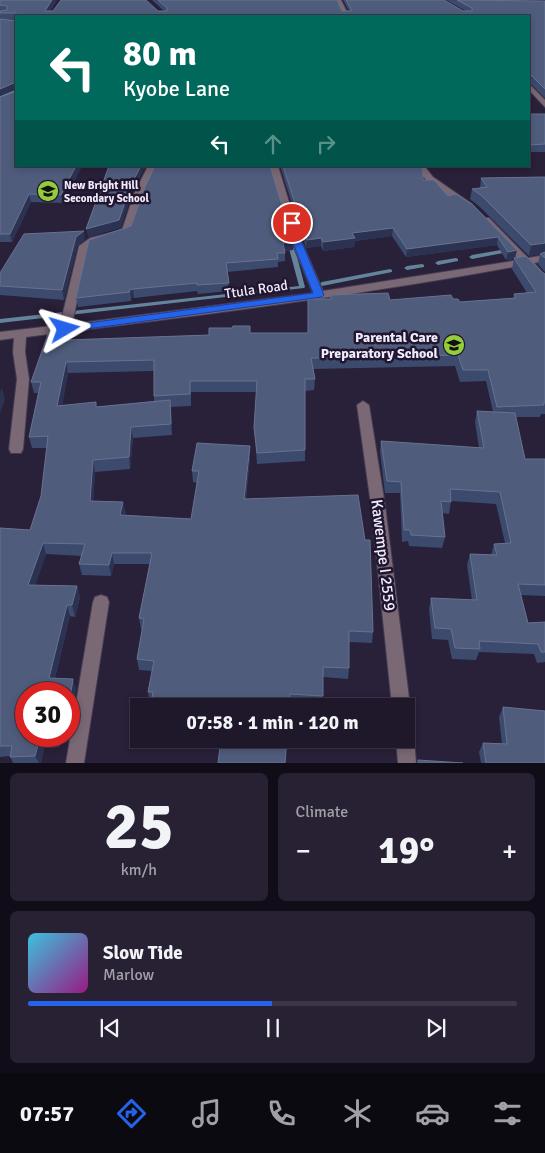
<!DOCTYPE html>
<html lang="en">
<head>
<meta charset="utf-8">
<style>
	body { margin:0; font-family:Signika,sans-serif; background:#272133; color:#f1f3f6; height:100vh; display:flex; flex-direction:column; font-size:19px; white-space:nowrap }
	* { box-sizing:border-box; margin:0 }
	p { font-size:16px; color:#a1a0a9 }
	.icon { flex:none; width:28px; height:28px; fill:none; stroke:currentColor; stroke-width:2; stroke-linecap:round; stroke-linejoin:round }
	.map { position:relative; height:763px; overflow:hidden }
	.sheet { display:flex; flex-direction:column; gap:10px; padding:10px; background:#110d18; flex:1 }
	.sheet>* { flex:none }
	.hud { position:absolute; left:15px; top:15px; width:515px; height:152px; border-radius:0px; box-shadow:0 2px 8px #0003,0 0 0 1px #3c3747; background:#00695c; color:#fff; overflow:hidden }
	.speed { position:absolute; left:15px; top:682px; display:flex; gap:10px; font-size:25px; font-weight:700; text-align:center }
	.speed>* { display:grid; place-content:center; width:65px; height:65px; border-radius:50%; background:#1f182b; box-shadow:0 2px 8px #0003,0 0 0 1px #3c3747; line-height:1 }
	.speed .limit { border:8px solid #d22; background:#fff; color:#111 }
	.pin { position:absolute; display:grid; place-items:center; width:42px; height:42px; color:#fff; margin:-21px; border:2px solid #fff; border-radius:50%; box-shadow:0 1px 5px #0007 }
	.me { position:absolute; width:55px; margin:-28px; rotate:83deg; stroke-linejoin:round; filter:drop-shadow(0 0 4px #0008) }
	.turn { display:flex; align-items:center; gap:18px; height:105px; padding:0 25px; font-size:22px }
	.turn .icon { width:65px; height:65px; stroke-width:2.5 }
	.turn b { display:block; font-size:35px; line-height:42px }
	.lanes { display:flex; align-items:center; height:48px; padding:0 25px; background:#0003; justify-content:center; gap:25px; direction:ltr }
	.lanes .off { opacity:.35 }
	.big { font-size:38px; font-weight:800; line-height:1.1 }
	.sheet .card { flex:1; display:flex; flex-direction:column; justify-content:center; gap:8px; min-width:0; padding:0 18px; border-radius:8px; background:#272133 }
	.sheet .dial { align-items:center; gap:0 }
	.dial b { font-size:65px; line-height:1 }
	.song { display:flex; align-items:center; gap:15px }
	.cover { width:60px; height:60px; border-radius:8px; background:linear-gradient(135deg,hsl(190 70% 55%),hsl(310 70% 35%)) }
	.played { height:5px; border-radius:2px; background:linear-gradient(90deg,#2563eb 50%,#3c3747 50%) }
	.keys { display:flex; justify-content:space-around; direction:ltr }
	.heat { display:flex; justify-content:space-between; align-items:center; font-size:28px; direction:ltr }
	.sheet .tiles { flex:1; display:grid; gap:10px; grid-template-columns:1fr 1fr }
	.card:last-child { grid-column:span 2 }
	.trip { position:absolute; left:130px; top:698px; width:285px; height:50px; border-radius:0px; background:#1f182b; box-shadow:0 2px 8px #0003,0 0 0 1px #3c3747; font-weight:800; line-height:50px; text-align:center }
	.menu { display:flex; height:80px; justify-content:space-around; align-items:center; background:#0c0a11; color:#a1a0a9 }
	.menu .icon { width:35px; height:35px }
	.menu .current { color:#2563eb }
	.menu b { font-size:22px; color:#f1f3f6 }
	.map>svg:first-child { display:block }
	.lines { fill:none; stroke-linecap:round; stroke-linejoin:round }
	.stream { fill:#63849a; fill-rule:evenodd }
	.minor-casing { stroke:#453d54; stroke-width:2 }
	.minor { fill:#7a6875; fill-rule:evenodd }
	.wall { fill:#3c4a6d; fill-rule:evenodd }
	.shaded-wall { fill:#2c3252 }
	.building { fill:#4f5c7c; stroke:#687290 }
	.route { fill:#2563eb; stroke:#184099 }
	.labels { text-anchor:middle; stroke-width:5; stroke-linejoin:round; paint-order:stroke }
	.far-poi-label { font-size:11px; font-weight:bold; fill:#f1ecfd; stroke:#20162f; text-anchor:start }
	.street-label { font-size:14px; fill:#f1ecfd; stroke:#20162f }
	.poi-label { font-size:14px; font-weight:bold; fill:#f1ecfd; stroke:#20162f; text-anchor:end }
	.near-street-label { font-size:16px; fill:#f1ecfd; stroke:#20162f }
</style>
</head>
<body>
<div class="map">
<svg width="545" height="763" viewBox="0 0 545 763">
	<rect width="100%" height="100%" fill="#292039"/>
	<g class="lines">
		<path class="stream" d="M15,89H16V91L0,99V96Z
			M290,239L293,241L305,287L304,288L0,323V319L299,286L287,241Z
			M501,250L503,251V253L472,259L469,257L472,255Z
			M456,258L458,259V261L438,265L435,263L438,261Z
			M422,264L424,265V267L407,270L404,268L407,266Z
			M390,269L392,270V272L322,286L319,284L322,282Z"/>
		<g class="minor-casing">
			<path id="minor" d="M335,0H341L349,16H343Z
				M529,84L545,100V107L529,90Z
				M148,166H157L144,194L130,234C117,241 100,238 89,247L72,324L313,293L290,238L270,166H278L300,238L323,291L519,260L483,222V218H489L528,258L545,255V261L534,263L545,275V284L541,283L524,265C359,296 192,316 26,337L25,352L29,379L23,449L21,453H11L9,449L17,379L13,352L14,338L0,340V332L60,325L79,246L90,238L122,230L134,194Z
				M415,166H424L433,177L472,204L470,206H464L427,181Z
				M363,401L369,405L385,505L410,706L406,713V706H392L371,505L357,405Z
				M101,595L107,597L109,602L84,763H66L93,602L95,597Z
				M406,730L412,732L414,739L416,763H398L396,739H406Z"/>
		</g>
		<use href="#minor" class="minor"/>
	</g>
	<path class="wall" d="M0,0H57L50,11H164L152,0H337L342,11H349L343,0H444L463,11H466L446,0L545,1V98L530,83H529V16H16L82,166L63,203L31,202L12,242H0V97L15,92V90L0,96Z
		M529,114H545V152H529Z
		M280,166H420L423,180L448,196L473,205L515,258L543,273L545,274V414H541L540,417H516L525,459H545V596L521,595L528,623L545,622V662L537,663L534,654L479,652L476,660L452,659L448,640L432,639L429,609L431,598L472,600L467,565L470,554L491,555L494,544L505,543L496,504L451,501L449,514L442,513L445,537L442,548L409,546L408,541L402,542L400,493H385L380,452L381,441L479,448L475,422L477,411L493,412L486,381L460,382L455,366L313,369L315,379L314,390L305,391V461L257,464L254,427L257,392H191V406L171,407L172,435L133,438L130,469L95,472L93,501L126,513L125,515L191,519L197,483L193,482L192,471L250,457L246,499L373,632L372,643L349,642V668L348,679L323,677L322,706L290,705V706H151L152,703H150L148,692L152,671L139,670L137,659L142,629H141L139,618L150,564H114L111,576L82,575L79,564L82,556L46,554L35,585L77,586L80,597L75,617L70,616L55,678L76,689L73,709H69V694H26L61,736L59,747L44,748L41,763H13L10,756L0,757V528L30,530L41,496L47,448H32L29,437L38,393H34L31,382L70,340L209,335L250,333H308V299H330L331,295L390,300L453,299L460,302L513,298L514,294L527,293L512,269L514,259L506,260L497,245L406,257L392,236L355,241L354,247L323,251L321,246L306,248ZM154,371V401L97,407L62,405L68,373Z
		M545,177V272L538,264L540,254L529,256L480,207L470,199L472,189L480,188L481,178Z
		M131,226L293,242V250L285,251V261L278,262V267L227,272L229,291L198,294L197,291L134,298H131V301L78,307L76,298Z
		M85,239L77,246L64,300L0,295V273Z
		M503,707L545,763H481L479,752L483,743L502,744L499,717Z"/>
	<path class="shaded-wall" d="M52,0H57L46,16L45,11Z
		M532,76L530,83H529V77Z
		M14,83L15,90L0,96V89Z
		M76,166H82L63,203L61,195Z
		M141,166H146L132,193L121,228L88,237L86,229L131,185Z
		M29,194L31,202L12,242L10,234Z
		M393,228L392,236L355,241L354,247L323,251V242L352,233Z
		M84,231L85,239L77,246L64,300L62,290L76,237Z
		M498,237L497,245L406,257L407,249Z
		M321,238V246L306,248L307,240Z
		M293,242V250L283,251V243Z
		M545,243V253L529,256L531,245Z
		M517,250L515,259L506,260L508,252Z
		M133,289L134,298H131L129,290Z
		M67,329L70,341L66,340Z
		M66,362L68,373L60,417L57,406Z
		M2,388L5,399L0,414V392Z
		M170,400L171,411L172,435L171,424Z
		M131,427L133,438L130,469L129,457Z
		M250,446V457L244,510V499Z
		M93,460L95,472L93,512L90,501Z
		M123,502L126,513L123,527L120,515Z
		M43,543L46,554L32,596L28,585Z
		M112,553L114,564L111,576L109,565Z
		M77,586L80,597L75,617L72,605Z
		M67,605L70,616L52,689L49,678Z
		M73,679L76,689L73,709L70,698Z
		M56,736H61L59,747L55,737Z
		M40,738L44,748L41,763H39L35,756Z"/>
	<path class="building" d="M0,0H52L45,11H53L61,0H146L158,11H167V8L158,0H337L342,11H351V9L346,0H444L463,11H472V8L457,0L545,1V89L532,76L529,77V16H16V85L14,83L0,89V19L15,21L16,13H0V11L7,10V6L0,5Z
		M16,86V166H76L61,195L29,194L10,234H0V97L15,92Z
		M529,114H545V144L529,145Z
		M109,166H141L131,185L119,220L86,229Z
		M155,166H270L293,242L283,243L285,253H277L278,259L226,263L229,283L197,285V283L133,289L129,290L130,292L76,298L89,240L131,226L145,187Z
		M283,166H420L423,170V180H434L448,196L456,194L473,205L517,250L508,252L498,237L407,249L393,228L352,233L355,238L323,242L321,238L307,240Z
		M545,177V243L531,245L482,196L472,189L487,187L481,178Z
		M84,231L76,237L62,290L0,286V273L24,234Z
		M545,252V258L540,254Z
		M526,256L543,273L545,274V403H543L544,405L497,407L488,370H463L458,355L311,358L315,379H305V450L257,453L254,427L257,381H190V394L154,396V360L66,362L57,406L96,402V407L170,400L171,424L131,427L129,457L93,460L90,501L123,502L120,515L191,519L199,471H192L197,443L250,446L244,499L358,495L365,540H370L373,632L349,631V668L323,667V696L290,694L289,706H151L153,692H148L154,661L137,659L144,619L139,618L152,553H112L109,565L79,564L85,544L43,543L28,585L77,586L72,605H67L49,678L73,679L70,698H69V694H26V736H56L55,737L40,738L35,756L10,757L12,746H0V528L30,530L41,496L48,436L29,437L41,382H31L49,331L67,329L66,340L209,335V328H232L233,326H250V333H308V299H331V295L388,293L390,300L451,295L453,299H458L460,302L516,298L514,294L536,292L514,258Z
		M477,411L515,413L525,459H545V585L518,584L528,623L545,622V652H541L538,644L479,641L480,649L455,648L451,629L435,628L431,598L477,600L470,554L497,555L494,544L511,543L500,492L450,489L451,502L441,501L445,537L411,535L410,530H404L401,482L387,481L381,441L484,448Z
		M503,707L545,711V763H486L483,743L507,744Z
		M221,739H287L285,763H218Z
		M418,760L463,763H418Z"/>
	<path class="route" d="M292,220L296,223L300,238L324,295L322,297L65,332L59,329L65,326L313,293L291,238L287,223Z"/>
	<defs>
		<g id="school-disc" transform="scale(1.125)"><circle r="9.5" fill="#95cc3b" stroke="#20162f"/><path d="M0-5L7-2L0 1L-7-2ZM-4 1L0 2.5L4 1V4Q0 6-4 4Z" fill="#111"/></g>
	</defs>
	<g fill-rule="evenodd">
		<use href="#school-disc" x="48" y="191"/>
		<use href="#school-disc" x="454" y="345"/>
	</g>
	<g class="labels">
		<g class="far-poi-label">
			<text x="64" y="189">New Bright Hill<tspan x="64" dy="13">Secondary School</tspan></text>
		</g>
		<g class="street-label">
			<text transform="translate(256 289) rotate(-8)" y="5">Ttula Road</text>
		</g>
		<g class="poi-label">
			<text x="438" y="342">Parental Care<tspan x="438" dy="16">Preparatory School</tspan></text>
		</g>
		<g class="near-street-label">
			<text transform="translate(384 555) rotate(83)" y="6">Kawempe I 2559</text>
		</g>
	</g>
</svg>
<div class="speed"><div class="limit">30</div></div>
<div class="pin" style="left:292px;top:223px;background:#d93025"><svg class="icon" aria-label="arrive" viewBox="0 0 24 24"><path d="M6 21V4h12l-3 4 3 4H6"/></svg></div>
<svg class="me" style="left:65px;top:329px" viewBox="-20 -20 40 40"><path d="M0-17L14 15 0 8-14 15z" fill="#2563eb" stroke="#fff" stroke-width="4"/></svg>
<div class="trip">07:58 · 1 min · 120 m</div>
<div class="hud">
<div class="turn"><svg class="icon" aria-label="left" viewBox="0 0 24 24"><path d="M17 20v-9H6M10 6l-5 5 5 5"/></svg><div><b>80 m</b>Kyobe Lane</div></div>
<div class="lanes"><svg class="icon" aria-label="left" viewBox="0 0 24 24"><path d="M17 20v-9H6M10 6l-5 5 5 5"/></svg><svg class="icon off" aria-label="ahead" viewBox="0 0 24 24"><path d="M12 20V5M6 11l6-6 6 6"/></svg><svg class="icon off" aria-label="right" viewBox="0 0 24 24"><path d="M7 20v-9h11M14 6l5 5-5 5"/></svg></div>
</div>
</div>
<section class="sheet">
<div class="tiles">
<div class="card dial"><b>25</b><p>km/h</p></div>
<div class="card"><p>Climate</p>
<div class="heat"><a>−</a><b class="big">19°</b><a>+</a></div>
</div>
<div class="card">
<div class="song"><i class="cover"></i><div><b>Slow Tide</b><p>Marlow</p></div></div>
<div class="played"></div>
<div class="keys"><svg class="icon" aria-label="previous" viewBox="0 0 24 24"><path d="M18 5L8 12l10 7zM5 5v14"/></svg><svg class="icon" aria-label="pause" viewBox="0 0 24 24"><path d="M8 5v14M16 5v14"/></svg><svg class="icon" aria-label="next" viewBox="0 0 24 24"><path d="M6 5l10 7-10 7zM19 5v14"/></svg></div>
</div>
</div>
</section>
<nav class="menu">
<b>07:57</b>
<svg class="icon current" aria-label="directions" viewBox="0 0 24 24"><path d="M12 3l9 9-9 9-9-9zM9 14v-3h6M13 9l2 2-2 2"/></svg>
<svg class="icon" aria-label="music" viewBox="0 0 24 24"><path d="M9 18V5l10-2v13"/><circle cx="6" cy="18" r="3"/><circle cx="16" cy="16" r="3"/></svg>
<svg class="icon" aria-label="phone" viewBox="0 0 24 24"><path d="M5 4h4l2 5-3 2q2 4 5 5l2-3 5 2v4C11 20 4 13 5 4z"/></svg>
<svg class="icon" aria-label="climate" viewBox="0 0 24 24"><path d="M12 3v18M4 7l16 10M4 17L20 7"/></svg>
<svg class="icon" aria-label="car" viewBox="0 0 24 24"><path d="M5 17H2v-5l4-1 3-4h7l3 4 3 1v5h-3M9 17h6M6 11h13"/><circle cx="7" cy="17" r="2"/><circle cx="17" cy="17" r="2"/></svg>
<svg class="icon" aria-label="filters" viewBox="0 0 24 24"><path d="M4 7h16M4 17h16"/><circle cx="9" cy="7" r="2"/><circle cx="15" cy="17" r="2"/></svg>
</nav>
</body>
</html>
